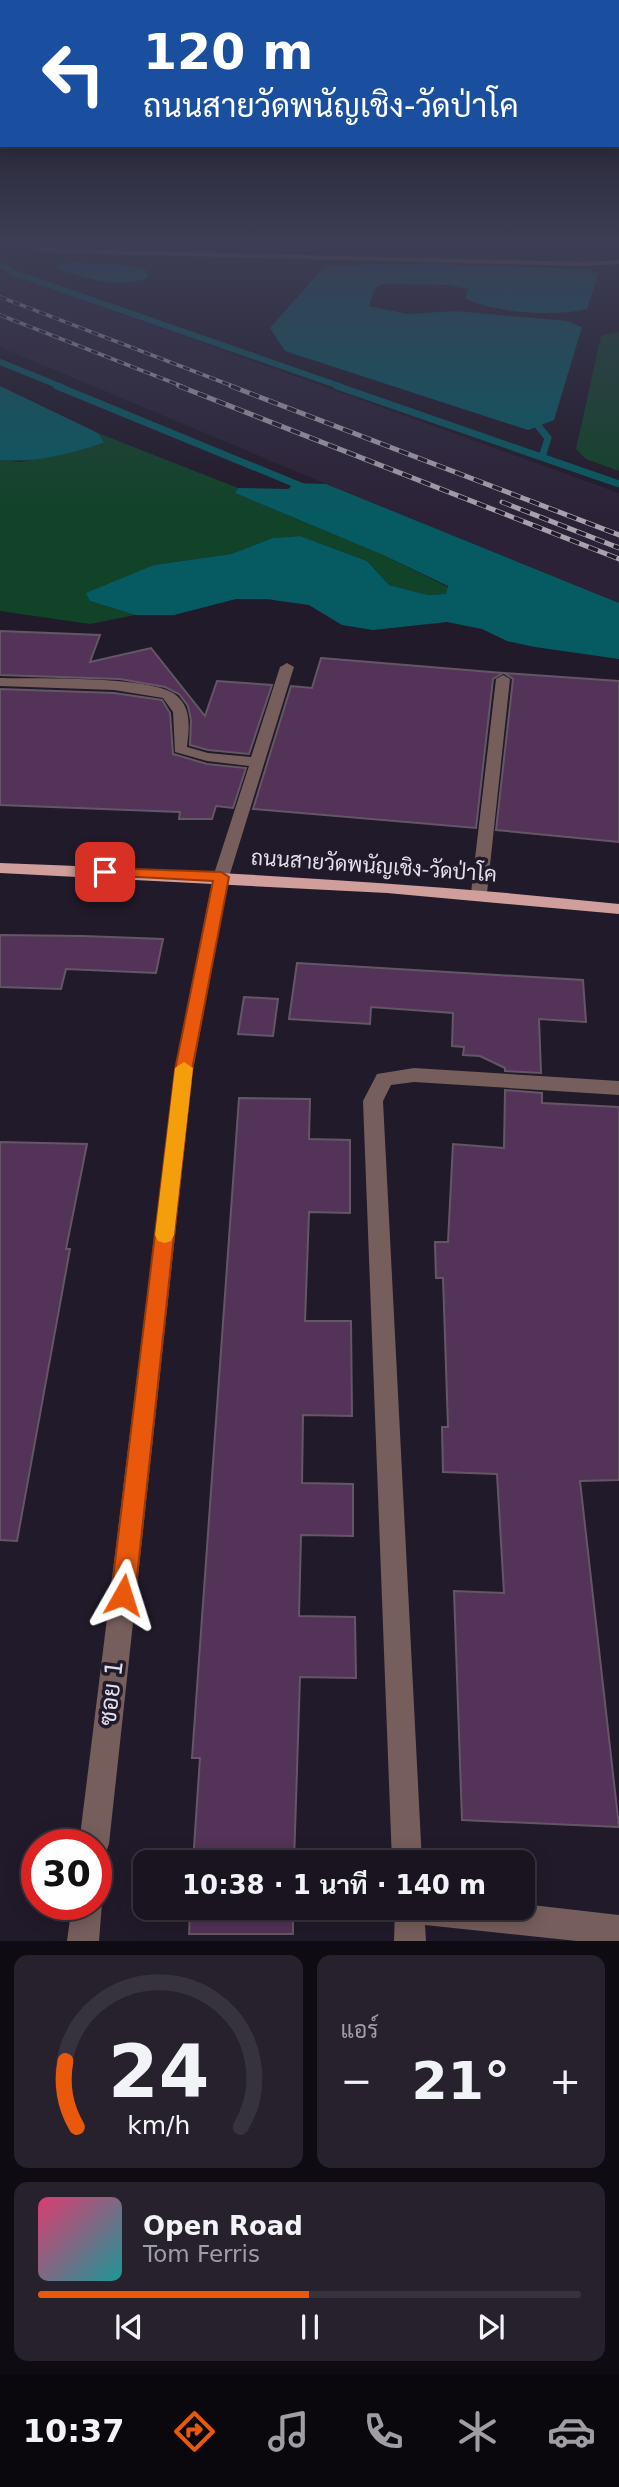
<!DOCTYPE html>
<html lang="th">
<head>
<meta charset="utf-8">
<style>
	body { margin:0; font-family:"DejaVu Sans",Sarabun,sans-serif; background:#26212d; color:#f1f3f6; height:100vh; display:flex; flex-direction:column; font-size:26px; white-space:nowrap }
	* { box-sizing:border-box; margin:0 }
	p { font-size:23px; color:#9f9ea5 }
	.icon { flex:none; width:38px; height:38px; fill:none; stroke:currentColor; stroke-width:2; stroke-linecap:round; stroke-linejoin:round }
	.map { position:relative; height:1941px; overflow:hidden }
	.side { display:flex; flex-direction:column; gap:14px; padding:14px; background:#0e0b12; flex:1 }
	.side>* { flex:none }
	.banner { position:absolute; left:0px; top:0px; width:620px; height:147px; box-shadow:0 4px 18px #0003,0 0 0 2px #37333e; background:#1a4fa0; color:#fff; overflow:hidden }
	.speed { position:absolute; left:21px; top:1829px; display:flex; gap:14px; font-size:35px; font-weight:700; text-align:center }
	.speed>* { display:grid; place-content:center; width:91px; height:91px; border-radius:50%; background:#191420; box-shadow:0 4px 18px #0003,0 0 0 2px #37333e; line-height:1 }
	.speed .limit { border:10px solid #d22; background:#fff; color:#111 }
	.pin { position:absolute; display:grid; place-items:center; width:60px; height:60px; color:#fff; margin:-30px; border-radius:14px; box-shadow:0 4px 10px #0006 }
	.me { position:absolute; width:77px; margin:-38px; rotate:6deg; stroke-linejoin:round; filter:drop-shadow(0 0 5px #0008) }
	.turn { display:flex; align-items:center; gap:24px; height:147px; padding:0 28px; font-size:32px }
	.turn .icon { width:91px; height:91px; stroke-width:2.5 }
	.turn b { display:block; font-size:49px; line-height:60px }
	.big { font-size:52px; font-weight:700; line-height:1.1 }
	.side .widget { flex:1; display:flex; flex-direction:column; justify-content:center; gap:10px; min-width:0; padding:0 24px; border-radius:14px; background:#26212d }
	.side .dial { align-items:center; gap:0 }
	.dial svg { height:182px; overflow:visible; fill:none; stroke:#37333e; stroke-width:7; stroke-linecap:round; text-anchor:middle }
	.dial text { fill:#f1f3f6; stroke:none }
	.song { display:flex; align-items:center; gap:21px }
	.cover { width:84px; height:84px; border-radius:10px; background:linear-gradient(135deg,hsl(340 70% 55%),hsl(180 70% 35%)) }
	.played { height:7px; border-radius:4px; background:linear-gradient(90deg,#ea580c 50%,#37333e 50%) }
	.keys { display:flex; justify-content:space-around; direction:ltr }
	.heat { display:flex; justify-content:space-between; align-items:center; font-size:38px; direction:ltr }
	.side .tiles { flex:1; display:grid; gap:14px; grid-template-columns:1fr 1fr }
	.widget:last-child { grid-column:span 2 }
	.trip { position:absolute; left:133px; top:1850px; width:402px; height:70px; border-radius:14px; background:#191420; box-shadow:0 4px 18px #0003,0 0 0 2px #37333e; font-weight:700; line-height:70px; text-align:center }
	.menu { display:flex; height:112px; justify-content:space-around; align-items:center; background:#0a080d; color:#9f9ea5 }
	.menu .icon { width:49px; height:49px }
	.menu .active { color:#ea580c }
	.menu b { font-size:32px; color:#f1f3f6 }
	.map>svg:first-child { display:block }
	.built { fill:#2b2237 }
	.green { fill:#114329 }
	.water { fill:#065b62 }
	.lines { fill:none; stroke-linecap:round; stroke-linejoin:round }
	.stream-far1 { stroke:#065b62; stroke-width:6 }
	.stream { stroke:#065b62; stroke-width:7 }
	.building { fill:#533357; stroke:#655666; stroke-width:2 }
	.minor { fill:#765e5c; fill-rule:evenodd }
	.major { fill:#d09e9b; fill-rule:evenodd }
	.rail-far1-casing { stroke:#a7a2ae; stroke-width:3.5 }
	.rail-casing { stroke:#a7a2ae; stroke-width:5 }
	.rail-far1 { stroke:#211a2a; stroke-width:2.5; stroke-dasharray:7; stroke-linecap:butt }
	.rail { stroke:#211a2a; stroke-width:3.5; stroke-dasharray:10; stroke-linecap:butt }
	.route { fill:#ea580c; stroke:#983908; stroke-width:2 }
	.slow { fill:#f59e0b }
	.labels { text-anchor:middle; stroke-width:7; stroke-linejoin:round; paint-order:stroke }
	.street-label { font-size:21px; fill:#e4e0eb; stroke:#211a2a }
	.near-street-label { font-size:24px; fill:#e4e0eb; stroke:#211a2a }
</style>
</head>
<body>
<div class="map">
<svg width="619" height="1941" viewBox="0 0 619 1941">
	<rect width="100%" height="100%" fill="#211a2a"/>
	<path class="built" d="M0,270L619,493V603L326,484L0,347Z"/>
	<path class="green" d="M619,332V471L586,459L576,449L601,336Z
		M98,433L238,488L235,493L383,555L448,587L446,594L428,595L389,585L367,561L300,536L273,538L231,554L154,565L90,601L135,615L90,624L0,611V460L21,462L103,444Z"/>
	<path class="water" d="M72,262L119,264L146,270L148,278C115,289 89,279 57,269L58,265Z
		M429,264L588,269L599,273L587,309C556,317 493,313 465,298L469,289L448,285L381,284L374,290L369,306L407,314L455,311L567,321L582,327L554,420L528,430L285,351L270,328L323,268L341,265Z
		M0,386L98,433L104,443C68,454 37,463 0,460Z
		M295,483L326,484L619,603V659L535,647L507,641L482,629L447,622L373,630L342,625L309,605L266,599H236L174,615H135L90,601L86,593L154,565L231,554L273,538L300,536L367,561L389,585L428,595L446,594L448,586L383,555L235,493L238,488L288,489Z"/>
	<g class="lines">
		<path class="stream-far1" d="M0,264L12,272L342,387
			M0,362L62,387"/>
		<path class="stream" d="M57,386L308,489
			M337,386L619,484
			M529,415L548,438L542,457"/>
	</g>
	<path class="building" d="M0,631L100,635L90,662L151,648L205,716L217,681L272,685L249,754L208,750L190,745L191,720L188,706L179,694L165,687L120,679L0,675Z
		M321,658L503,673L493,679L476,828L253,809L291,686L312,688Z
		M504,673L619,681V842L496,830L513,679Z
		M0,689L114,693L162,700L170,713L173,754L207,764L246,768L233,808L216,806L212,819H179L180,812L0,805Z
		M0,935L83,936L163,939L156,973L66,969L61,989L0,987Z
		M297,963L583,980L586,1022L539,1019L541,1073L505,1071V1068L480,1056L463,1055L464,1047L452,1046L453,1013L371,1007L370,1024L289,1019Z
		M244,997L278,999L273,1036L238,1034Z
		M505,1090L542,1093V1103L619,1107V1480L580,1481L619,1827L462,1820L454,1591L504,1593L497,1474L443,1472L442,1427H448L443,1278H436L435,1242H448L453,1144L504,1148Z
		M239,1098L310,1099L309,1139L350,1140V1213L309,1212L305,1321H351L352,1416L303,1415L302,1483L353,1484V1536L301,1535L299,1616L355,1617L356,1678L300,1677L294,1862H193L200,1758H192Z
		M0,1142L87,1144L66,1249H70L17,1541L0,1540Z
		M190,1908H293V1934H189Z"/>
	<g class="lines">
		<path class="minor" d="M20,245L67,249L584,262L619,260V264L584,266L67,253L45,252Z
			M287,663L294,667L229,877L193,1070L109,1844L105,1855L96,1858V1844H79L175,1070L213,877L249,766L207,761L175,752L173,712L163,698L114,690L0,686V678C34,679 155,675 177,696C192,709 189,729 187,747L208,753L251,757L280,667Z
			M503,675L510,679L487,893L479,898L471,893L496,679Z
			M414,1068L619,1081V1095L414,1082L391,1085L383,1101L422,1862H392L363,1101L377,1074Z
			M96,1893L102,1904L99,1941H67L72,1904H96Z
			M523,1904L619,1915V1941H577L425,1925L426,1941H394L395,1908H523Z"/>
		<path class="major" d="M0,863C207,871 413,882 619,904V914L387,893L0,873Z"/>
		<g class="rail-far1-casing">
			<path id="rail-far1" d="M0,297L235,387
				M0,315L184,387"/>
		</g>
		<g class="rail-casing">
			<path id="rail" d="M179,386L619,559
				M231,386L619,535
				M502,502L619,548"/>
		</g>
		<use href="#rail-far1" class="rail-far1"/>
		<use href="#rail" class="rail"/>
	</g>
	<linearGradient id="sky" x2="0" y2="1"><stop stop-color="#120e17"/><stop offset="0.47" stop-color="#3d3e55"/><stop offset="1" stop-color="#3d3e55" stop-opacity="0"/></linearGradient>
	<rect width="619" height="516" fill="url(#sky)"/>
	<path class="route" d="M105,868L221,872L229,877L192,1070L135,1595L131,1604L123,1607L114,1604L111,1595L175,1070L213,881L100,875L98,872L100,869Z"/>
	<path class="slow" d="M184,1062L193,1068L174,1235L171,1241L165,1243L158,1241L155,1235L175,1068Z"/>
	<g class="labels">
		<g class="street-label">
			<text transform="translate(374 866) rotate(4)" y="7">ถนนสายวัดพนัญเชิง-วัดป่าโค</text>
		</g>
		<g class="near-street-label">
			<text transform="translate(111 1693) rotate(-83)" y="8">ซอย 1</text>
		</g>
	</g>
</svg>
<div class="speed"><div class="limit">30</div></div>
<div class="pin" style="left:105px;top:872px;background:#d93025"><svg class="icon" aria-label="arrive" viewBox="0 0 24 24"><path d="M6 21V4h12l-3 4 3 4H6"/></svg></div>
<svg class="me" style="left:123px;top:1595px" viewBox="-20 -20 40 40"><path d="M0-17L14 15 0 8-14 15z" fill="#ea580c" stroke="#fff" stroke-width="4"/></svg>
<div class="trip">10:38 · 1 นาที · 140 m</div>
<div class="banner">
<div class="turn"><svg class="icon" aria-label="left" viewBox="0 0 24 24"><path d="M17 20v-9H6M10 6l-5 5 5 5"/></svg><div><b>120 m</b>ถนนสายวัดพนัญเชิง-วัดป่าโค</div></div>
</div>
</div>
<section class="side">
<div class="tiles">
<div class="widget dial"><svg viewBox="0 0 100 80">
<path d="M14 69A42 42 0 1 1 86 69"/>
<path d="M14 69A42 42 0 0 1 9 40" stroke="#ea580c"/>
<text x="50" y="56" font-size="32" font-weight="700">24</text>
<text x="50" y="72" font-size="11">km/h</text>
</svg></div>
<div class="widget"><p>แอร์</p>
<div class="heat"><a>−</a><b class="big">21°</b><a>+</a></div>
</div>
<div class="widget">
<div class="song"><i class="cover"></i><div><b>Open Road</b><p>Tom Ferris</p></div></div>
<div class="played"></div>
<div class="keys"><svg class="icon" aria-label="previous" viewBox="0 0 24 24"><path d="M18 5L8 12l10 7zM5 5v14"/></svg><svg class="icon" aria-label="pause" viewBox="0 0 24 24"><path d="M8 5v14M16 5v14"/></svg><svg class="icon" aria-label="next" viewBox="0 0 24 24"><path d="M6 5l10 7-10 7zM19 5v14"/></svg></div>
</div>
</div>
</section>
<nav class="menu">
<b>10:37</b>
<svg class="icon active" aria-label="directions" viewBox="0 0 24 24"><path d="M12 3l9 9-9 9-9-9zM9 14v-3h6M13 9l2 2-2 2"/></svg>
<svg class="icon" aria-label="music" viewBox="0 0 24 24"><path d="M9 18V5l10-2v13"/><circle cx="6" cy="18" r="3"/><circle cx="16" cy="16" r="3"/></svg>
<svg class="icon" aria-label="phone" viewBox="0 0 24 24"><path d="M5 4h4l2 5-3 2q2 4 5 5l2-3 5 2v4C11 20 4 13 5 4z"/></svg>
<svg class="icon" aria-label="climate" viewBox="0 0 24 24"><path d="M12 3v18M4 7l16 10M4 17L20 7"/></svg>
<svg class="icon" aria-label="car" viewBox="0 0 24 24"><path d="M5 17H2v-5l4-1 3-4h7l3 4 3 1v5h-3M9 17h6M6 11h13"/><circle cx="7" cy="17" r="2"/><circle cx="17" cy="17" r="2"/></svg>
</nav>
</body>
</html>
